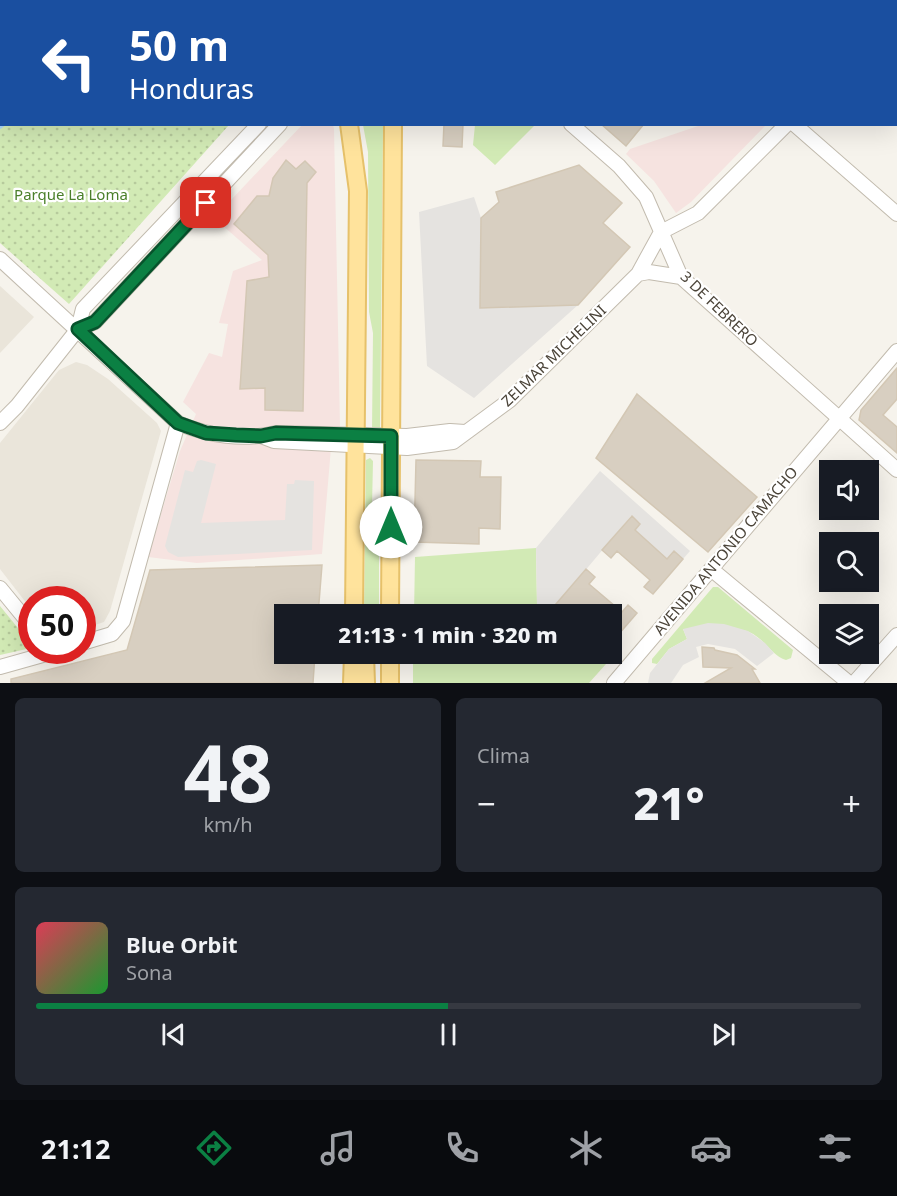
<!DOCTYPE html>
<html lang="es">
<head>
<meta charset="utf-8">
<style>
	body { margin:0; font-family:"Noto Sans",sans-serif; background:#242831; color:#f1f3f6; height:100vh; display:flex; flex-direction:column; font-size:22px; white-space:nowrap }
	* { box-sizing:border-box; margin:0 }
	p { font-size:20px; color:#9ea1a6 }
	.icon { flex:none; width:33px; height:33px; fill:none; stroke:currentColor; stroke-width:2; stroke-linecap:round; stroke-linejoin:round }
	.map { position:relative; height:683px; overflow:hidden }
	.sheet { display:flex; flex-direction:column; gap:15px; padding:15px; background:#0d0f14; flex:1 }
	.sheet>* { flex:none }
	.guide { position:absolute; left:0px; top:0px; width:897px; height:126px; box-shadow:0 6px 24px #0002; background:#1a4fa0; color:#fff; overflow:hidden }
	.buttons { position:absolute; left:819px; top:460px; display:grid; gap:12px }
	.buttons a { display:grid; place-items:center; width:60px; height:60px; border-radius:0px; background:#171b24; box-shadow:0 6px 24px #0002; font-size:30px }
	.speed { position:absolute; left:18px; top:586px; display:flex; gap:12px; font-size:30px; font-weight:700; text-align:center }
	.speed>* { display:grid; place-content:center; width:78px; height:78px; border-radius:50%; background:#171b24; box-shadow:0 6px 24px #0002; line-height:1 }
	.speed .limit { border:9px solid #d22; background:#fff; color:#111 }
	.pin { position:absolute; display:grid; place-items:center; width:51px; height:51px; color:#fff; margin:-26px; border-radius:12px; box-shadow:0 3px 9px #0006 }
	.me { position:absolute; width:66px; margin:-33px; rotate:0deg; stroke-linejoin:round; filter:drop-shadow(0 0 4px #0008) }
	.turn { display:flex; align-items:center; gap:21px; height:126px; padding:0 30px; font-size:27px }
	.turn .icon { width:78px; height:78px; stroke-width:2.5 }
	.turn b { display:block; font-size:42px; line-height:51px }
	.big { font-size:45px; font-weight:800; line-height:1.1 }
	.sheet .widget { flex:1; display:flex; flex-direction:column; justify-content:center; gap:9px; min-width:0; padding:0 21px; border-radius:9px; background:#242831 }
	.sheet .dial { align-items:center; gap:0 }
	.dial b { font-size:78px; line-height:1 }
	.song { display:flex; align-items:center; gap:18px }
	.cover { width:72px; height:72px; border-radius:9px; background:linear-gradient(135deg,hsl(350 70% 55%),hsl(130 70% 35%)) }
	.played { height:6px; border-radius:3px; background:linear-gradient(90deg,#0b8043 50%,#363941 50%) }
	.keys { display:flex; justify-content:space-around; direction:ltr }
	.heat { display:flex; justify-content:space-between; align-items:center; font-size:33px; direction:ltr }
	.sheet .tiles { flex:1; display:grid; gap:15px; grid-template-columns:1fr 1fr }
	.widget:last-child { grid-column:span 2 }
	.trip { position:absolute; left:274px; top:604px; width:348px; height:60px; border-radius:0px; background:#171b24; box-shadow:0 6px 24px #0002; font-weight:800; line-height:60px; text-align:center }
	.tabs { display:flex; height:96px; justify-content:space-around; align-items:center; background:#090b0e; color:#9ea1a6 }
	.tabs .icon { width:42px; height:42px }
	.tabs .current { color:#0b8043 }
	.tabs b { font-size:27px; color:#f1f3f6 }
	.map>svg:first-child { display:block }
	.residential { fill:#eae5da }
	.medical { fill:#f6e3e0 }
	.grass { fill:#d2eab5 }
	.park { fill:url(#park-dots) }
	.parking { fill:#e5e3e0 }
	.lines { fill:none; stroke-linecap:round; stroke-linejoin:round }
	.stream { stroke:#a9d4f2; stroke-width:4 }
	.building { fill:#d8cfc1; stroke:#d3c7b4; stroke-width:1.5 }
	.minor-casing { stroke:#c2bbae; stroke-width:16 }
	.major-casing { stroke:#e6c16a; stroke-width:20 }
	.minor { stroke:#fff; stroke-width:14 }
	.major { stroke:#ffe39c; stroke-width:16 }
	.route-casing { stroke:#07532c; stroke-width:15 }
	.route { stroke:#0b8043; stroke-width:10 }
	.labels { text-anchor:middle; stroke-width:4.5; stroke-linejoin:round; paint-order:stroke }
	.park-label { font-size:15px; fill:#4a7f2a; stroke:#fff }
	.street-label { font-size:15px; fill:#4b4439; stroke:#fff }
</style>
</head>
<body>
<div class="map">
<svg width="897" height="683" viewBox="0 0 897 683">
	<defs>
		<pattern id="park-dots" width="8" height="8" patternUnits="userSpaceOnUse" patternTransform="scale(1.5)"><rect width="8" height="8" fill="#d2eab5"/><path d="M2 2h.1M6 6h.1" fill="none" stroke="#b6ca9c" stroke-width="1.8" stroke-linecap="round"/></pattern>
	</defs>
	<rect width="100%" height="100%" fill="#f6f3ec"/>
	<path class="residential" d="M0,286L34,317L0,353Z
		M76,362L87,365L108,379L157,423L161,431L110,611L104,622L83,629L82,600H32L31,609L0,569V443L59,370Z"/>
	<path class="medical" d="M302,125H333L334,129L340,426L332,436L322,554L197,563L148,557L180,451L196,414L183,402L209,353L222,357L228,324L219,323L233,271L262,260L214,218Z
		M701,125H766L691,202L676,213L654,181L626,154L630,149Z"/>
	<path class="grass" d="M363,125H383L380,430H372L373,333L369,312L368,152Z
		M475,125V124L535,125L495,165L473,145Z
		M370,458L373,461L372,507L379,530V615H364L366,460Z
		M536,548L537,605L549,615H414L415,557Z
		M713,587H718L793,650L791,658L786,660C772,656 764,638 749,632C734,626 700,630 683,629L687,639L669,649L657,664L652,663V659Z
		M413,654H594L606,664L589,683H413Z"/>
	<path class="park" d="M0,0L190,1L2,2V124L229,125L69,304L0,243Z
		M0,606L31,644V648L0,655Z"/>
	<path class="parking" d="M474,197L481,218L480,308L578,305L474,398L427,366L419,212Z
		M201,460L216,464L201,523L285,520L287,484H294L295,480L314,481L312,550L178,557L168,552L165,546L185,470L193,472L197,461Z
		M600,471L690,551L683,559L674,552L667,559L635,530L640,523L631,516L557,604L571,605L583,615H549L537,605L536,548Z
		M708,623L724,624L748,631L765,643L774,653L757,666L735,649L708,644L696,647L699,657L683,665L671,683H648L650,673L669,649L687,639L683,629Z"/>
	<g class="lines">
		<path class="stream" d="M124,2L126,0
			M0,127L4,124"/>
	</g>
	<path class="building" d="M444,124H463L462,147L443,146Z
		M601,124H644L626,146Z
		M286,160L296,169L305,161L316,172L307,183L303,411L265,410V388L240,389L247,281L269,277L268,255L234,224L257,196H269L273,178Z
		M579,165L622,203L603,223L630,247L578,305L480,308L481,218L499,202L496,192Z
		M897,368V399L883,415L897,427V453L859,420L861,410Z
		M637,394L757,497L708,552L596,458Z
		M416,460L481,461L480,477H501L500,529L479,528V544L414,542Z
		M632,516L640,524L635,530L667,559L674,551L683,559L653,594L644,587L650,580L617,551L611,558L602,550Z
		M322,565L318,615H285V654H315L313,683H11V679L127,650L150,570Z
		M586,569L595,577L589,584L622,612L628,605L637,613L612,642V615H583L571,605L565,612L556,604Z
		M702,647L714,648L715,650L737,655L755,669H752L760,683H705L731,668L703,667Z"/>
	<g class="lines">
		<g class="minor-casing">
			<path id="minor" d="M642,0L644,2
				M670,2L671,0
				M896,12L897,11
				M571,124L619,166L646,197L681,277L897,470
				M794,124L897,214
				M0,259L178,423C208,436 244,441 276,433L407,436L450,431L465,432
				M638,274L649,272L681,277
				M78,329L83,309L259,124
				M0,423L17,406L78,329L95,322L280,124
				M261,436L274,441L407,448L453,442L510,400L638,274L661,232L698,213L787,124
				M711,569L849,683
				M0,588L32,627
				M82,643L112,634L123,621L178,423
				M0,667L57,651
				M614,683L897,351
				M854,683L897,635"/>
		</g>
		<g class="major-casing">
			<path id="major" d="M240,0L242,2
				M312,0L316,2
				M346,2L356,0
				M401,2V0
				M349,124L358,191L354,615
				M390,615L393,124
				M365,654L366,683
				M352,683L353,654
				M390,683V654"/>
		</g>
		<use href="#minor" class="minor"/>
		<use href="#major" class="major"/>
	</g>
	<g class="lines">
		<g class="route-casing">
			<path id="route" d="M206,203L95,322L78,329L178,423L206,433L236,435L261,436L276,433L391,436V527"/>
		</g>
		<use href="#route" class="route"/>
	</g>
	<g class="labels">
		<g class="park-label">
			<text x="71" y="200">Parque La Loma</text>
		</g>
		<g class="street-label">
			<text transform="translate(719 309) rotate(44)" y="5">3 DE FEBRERO</text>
			<text transform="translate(554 356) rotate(-44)" y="5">ZELMAR MICHELINI</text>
			<text transform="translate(726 551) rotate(-50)" y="5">AVENIDA ANTONIO CAMACHO</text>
		</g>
	</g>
</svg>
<div class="buttons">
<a><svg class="icon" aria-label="sound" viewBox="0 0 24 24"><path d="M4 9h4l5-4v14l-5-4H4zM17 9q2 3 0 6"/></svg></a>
<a><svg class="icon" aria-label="search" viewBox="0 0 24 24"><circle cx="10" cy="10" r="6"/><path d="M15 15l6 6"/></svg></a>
<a><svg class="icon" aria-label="layers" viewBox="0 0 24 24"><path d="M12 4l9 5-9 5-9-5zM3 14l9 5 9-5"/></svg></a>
</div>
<div class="speed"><div class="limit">50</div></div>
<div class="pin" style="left:206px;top:203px;background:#d93025"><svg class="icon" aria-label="arrive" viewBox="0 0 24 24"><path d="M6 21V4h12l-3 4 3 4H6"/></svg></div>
<svg class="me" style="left:391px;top:527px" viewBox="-20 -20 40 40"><circle r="19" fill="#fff"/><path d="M0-13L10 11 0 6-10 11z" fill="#0b8043"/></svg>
<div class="trip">21:13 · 1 min · 320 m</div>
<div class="guide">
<div class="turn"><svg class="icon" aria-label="left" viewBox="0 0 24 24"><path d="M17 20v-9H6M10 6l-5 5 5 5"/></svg><div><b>50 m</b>Honduras</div></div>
</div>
</div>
<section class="sheet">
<div class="tiles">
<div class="widget dial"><b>48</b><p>km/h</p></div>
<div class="widget"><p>Clima</p>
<div class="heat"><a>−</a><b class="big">21°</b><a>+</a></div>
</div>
<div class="widget">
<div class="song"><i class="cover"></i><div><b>Blue Orbit</b><p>Sona</p></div></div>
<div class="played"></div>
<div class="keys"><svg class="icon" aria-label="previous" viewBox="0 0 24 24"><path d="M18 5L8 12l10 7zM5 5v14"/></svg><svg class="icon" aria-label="pause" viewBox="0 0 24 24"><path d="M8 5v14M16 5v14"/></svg><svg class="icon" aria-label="next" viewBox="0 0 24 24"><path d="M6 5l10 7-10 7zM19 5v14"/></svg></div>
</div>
</div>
</section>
<nav class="tabs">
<b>21:12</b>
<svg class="icon current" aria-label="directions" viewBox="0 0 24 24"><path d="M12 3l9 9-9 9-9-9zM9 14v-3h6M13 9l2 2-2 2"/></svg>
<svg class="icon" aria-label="music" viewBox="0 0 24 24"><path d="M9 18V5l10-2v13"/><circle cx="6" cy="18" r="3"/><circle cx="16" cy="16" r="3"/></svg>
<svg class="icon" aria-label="phone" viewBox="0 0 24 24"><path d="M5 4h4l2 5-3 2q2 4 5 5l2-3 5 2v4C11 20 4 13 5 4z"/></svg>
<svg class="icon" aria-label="climate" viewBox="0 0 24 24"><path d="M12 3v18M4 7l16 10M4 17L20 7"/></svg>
<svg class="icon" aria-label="car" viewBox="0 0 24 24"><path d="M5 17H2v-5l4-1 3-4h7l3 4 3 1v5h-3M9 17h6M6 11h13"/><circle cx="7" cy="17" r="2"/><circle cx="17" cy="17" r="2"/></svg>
<svg class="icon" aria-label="filters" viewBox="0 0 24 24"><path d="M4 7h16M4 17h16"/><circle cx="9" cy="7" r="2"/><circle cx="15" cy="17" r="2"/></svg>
</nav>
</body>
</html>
